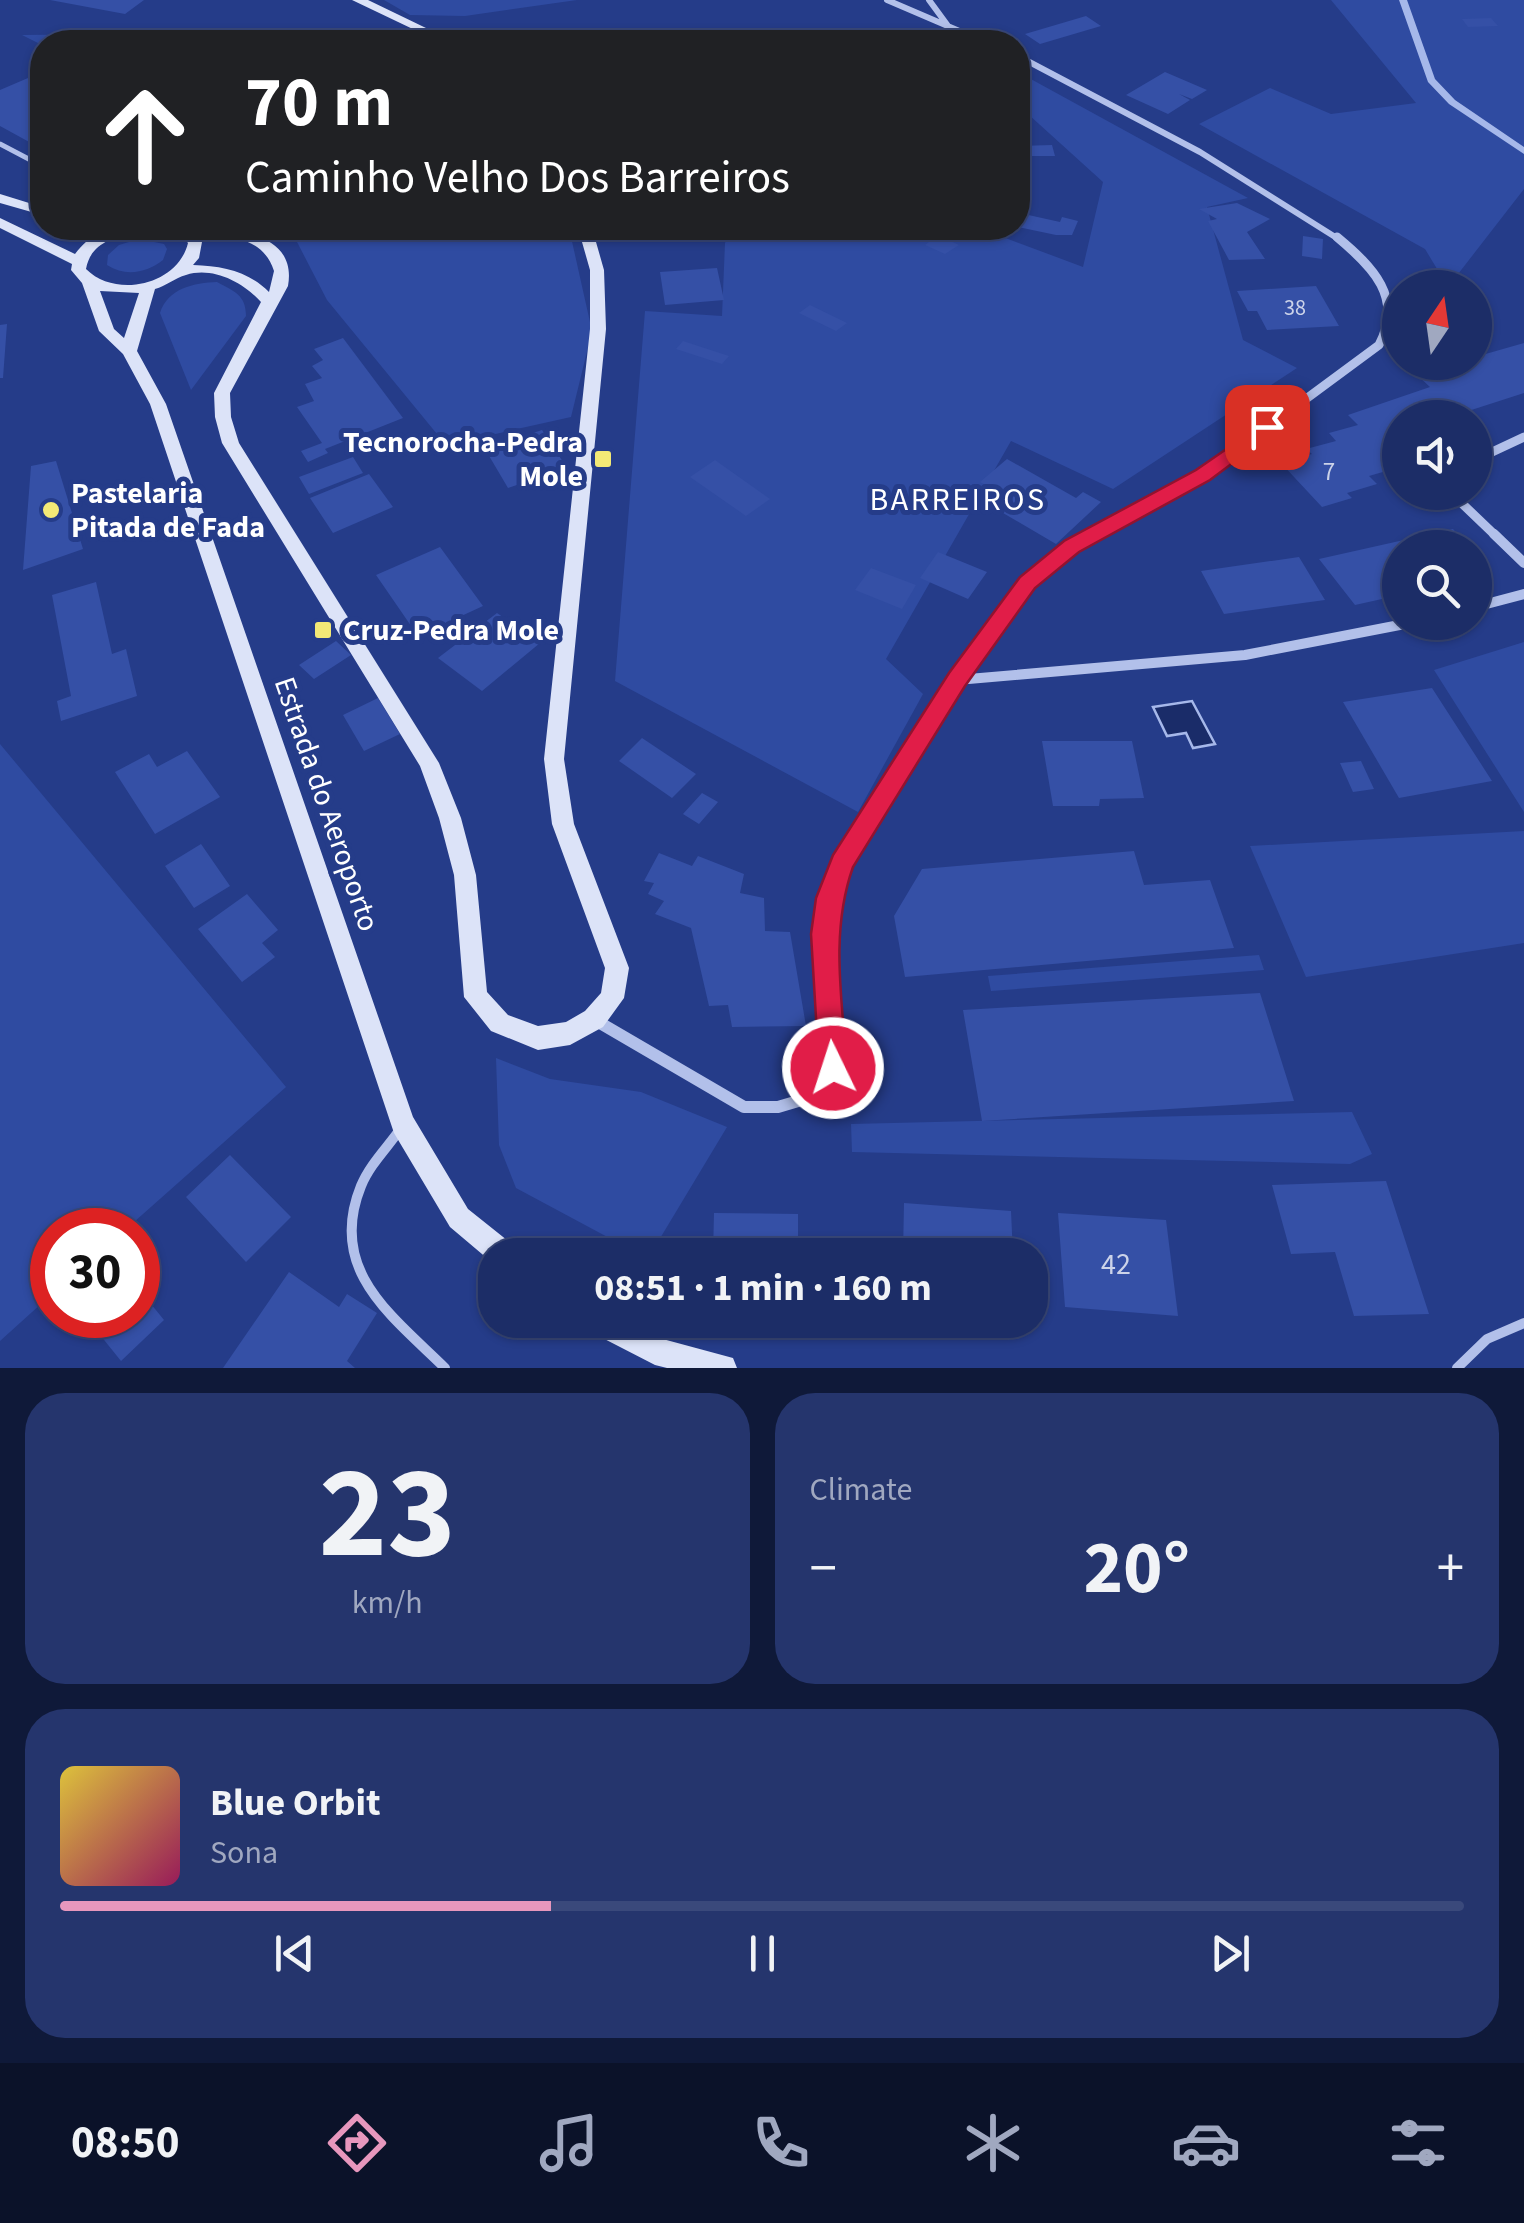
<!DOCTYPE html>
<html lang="en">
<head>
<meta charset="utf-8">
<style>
	body { margin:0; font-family:"Source Sans 3",sans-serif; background:#25356d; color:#f1f3f6; height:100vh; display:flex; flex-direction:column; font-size:38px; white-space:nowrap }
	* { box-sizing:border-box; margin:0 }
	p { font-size:32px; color:#a0a8c0 }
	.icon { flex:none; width:55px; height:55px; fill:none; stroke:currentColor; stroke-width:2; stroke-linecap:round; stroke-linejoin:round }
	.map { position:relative; height:1368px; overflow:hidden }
	.details { display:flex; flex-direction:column; gap:25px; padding:25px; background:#0f1939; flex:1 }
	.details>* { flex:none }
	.guide { position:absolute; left:30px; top:30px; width:1000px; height:210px; border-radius:40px; box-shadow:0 2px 8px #0004,0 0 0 2px #3a497b; background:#202124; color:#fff; overflow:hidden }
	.needle { width:65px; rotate:13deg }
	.buttons { position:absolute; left:1382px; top:270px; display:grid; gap:20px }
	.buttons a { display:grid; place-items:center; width:110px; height:110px; border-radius:50%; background:#1c2d67; box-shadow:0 2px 8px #0004,0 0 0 2px #3a497b; font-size:50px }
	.speed { position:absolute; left:30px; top:1208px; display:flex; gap:20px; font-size:50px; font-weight:700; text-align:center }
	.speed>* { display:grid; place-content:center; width:130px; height:130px; border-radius:50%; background:#1c2d67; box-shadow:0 2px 8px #0004,0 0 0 2px #3a497b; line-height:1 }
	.speed .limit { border:15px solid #d22; background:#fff; color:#111 }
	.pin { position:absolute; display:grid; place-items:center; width:85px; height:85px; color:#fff; margin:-42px; border-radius:20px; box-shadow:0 5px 15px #0006 }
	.me { position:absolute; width:110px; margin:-55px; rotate:356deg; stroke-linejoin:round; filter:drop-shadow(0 0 8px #0008) }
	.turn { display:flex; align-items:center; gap:35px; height:210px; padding:0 50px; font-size:45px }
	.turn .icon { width:130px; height:130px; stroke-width:2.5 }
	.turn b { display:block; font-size:70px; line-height:85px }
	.big { font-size:75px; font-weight:700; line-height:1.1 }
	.details .widget { flex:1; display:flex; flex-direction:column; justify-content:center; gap:15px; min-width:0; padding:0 35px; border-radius:40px; background:#25356d }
	.details .dial { align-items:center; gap:0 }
	.dial b { font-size:130px; line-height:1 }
	.song { display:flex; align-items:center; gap:30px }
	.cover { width:120px; height:120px; border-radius:15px; background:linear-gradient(135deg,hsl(50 70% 55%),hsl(330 70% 35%)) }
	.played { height:10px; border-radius:5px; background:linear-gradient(90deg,#e797bd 35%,#3a497b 35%) }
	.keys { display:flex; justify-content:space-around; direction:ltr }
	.heat { display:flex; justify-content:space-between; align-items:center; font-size:55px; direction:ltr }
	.details .tiles { flex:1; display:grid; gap:25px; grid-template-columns:1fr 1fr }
	.widget:last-child { grid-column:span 2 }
	.trip { position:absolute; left:478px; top:1238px; width:570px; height:100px; border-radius:40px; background:#1c2d67; box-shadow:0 2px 8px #0004,0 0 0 2px #3a497b; font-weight:700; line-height:100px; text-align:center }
	.menu { display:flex; height:160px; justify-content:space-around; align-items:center; background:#0b1229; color:#a0a8c0 }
	.menu .icon { width:70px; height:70px }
	.menu .on { color:#e797bd }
	.menu b { font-size:45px; color:#f1f3f6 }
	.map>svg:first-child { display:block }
	.green { fill:#2f4ba1 }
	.water { fill:#1a2c69; stroke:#a6b8ea; stroke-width:2.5 }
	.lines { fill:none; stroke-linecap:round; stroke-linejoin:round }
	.stream { fill:#a6b8ea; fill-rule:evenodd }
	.building { fill:#3550a6 }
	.lane-far1 { stroke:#b2c0ea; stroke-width:5 }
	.lane { stroke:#b2c0ea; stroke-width:10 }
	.street-far3 { stroke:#b2c0ea; stroke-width:6 }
	.street-far2 { stroke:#b2c0ea; stroke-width:9 }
	.street-far1 { stroke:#b2c0ea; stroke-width:10 }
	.street { stroke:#b2c0ea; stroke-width:12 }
	.secondary { fill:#dce3f8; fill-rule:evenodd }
	.route { fill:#e11d48; stroke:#92132f; stroke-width:2.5 }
	.poi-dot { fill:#f3e976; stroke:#253c89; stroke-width:4 }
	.labels { text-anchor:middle; stroke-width:10; stroke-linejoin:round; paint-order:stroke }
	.far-number-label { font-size:22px; fill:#ccd3e9 }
	.number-label { font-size:25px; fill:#ccd3e9 }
	.poi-label { font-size:30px; font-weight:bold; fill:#fff; stroke:#253c89; text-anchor:start }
	.street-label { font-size:30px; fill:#fff; stroke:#253c89 }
	.near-number-label { font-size:30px; fill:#ccd3e9 }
	.neighbourhood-label { font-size:32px; letter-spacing:2.5px; fill:#fff; stroke:#253c89 }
</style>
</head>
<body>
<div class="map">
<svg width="1524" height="1368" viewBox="0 0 1524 1368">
	<rect width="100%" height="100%" fill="#253c89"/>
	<path class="green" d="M384,0H577L465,16L410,15Z
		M1331,0H1524V189L1448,287L1425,249L1199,124L1270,88L1331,114L1416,103Z
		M214,33L247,42L42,45L22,35Z
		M1018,72L1248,198L1207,207L1243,340L1297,368L1113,489L1011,441L886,659L923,694L858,812L615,681L645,311L722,316L725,243L733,228H979L1083,267L1103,182L1018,105Z
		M284,228H569L592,331L571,417L446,445L327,300L296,240L278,230Z
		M139,239L164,244L167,249L163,260C146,273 126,277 107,265L108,255L119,245Z
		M217,282C234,291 246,295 246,316L191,390L160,313C168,288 194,283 217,282Z
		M1524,642V812L1434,670Z
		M0,744L286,1087L125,1230H52V1294L0,1341Z
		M1524,831V943L1306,977L1250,846Z
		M1259,955L1264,970L991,991L988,976Z
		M496,1058L550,1079L641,1092L727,1127L650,1255H641L516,1188L499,1145Z
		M1352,1112L1372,1154L1350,1164L852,1152L851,1124Z"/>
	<path class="water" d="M1192,701L1215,744L1193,748L1186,733L1167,736L1153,707Z"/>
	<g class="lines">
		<path class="stream" d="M1399,0H1407L1435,79L1455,100L1524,147V154L1449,104L1428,82Z"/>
	</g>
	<path class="building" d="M50,0H144L125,14Z
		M1086,16L1101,26L1040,44L1025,34Z
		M1491,18L1498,26L1468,27L1462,19Z
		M500,28L534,34L527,41L493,35Z
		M309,31L353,39L349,42H295Z
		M42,72V149L0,126V90Z
		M1165,72L1207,90L1192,99L1179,94L1190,100L1168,114L1126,95Z
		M1052,145L1055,156H1022L1019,146Z
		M1237,203L1270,219L1247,232L1265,259L1229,260L1208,221L1217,219L1199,209Z
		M1024,214L1060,222L1062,217L1078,221L1072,235H1056L1018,227Z
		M938,235L959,245L945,254L925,245Z
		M1303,236L1323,239L1322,259L1302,256Z
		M717,268L724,300L665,305L660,272Z
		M1316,286L1339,326L1267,330L1257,311H1248L1237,291Z
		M810,305L847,323L836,331L799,313Z
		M7,324L3,378H0V325Z
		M343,338L403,418L325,449L328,453L308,462L301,451L322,443L297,407L314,401L305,384L322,378L312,366L323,360L314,349Z
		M683,341L729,356L722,364L676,349Z
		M1524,343V393L1459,414L1462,418H1400V453L1389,456L1400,467L1369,476L1377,484L1347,493L1352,498L1322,507L1281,463L1312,454L1306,449L1336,441L1329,433L1358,425L1348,415L1430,387L1417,375L1457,362H1475V357Z
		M542,430L567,468L508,488L485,449Z
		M353,457L363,473L309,494L299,477Z
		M1007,459L1076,498L1083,492L1101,502L1056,544L986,503L998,492L980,482Z
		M715,460L770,499L746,516L690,477Z
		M56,461L83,549L23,570L31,466Z
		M369,474L393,507L333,533L310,498Z
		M1453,529L1469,548H1400V595L1355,605L1319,559Z
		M440,547L483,606L418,636L376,575Z
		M938,552L987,572L968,599L920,578Z
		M1299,557L1325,600L1224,614L1201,571Z
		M871,568L916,585L902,609L855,590Z
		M96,582L112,654L126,649L137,696L61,721L57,701L71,696L52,595Z
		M497,613L540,643L482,691L438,658Z
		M336,641L351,655L314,679L299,665Z
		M1432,688L1492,781L1399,798L1343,702Z
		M378,698L400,734L364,751L343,715Z
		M642,738L696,774L672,798L619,761Z
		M1042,741H1132L1144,798L1100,799L1099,806H1053Z
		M187,751L220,797L155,834L115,772L149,754L157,767Z
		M1361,761L1374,789L1353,792L1340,763Z
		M702,793L718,802L699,824L683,814Z
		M201,844L230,886L194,908L165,866Z
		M1134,851L1144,885L1210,880L1234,948L905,977L894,916L922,869Z
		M659,853L692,866L698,856L744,874L740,893L764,898L765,931L790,932L806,1026L732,1027L728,1005L709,1006L691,928L655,914L664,901L648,894L654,883L644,881Z
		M247,894L278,930L262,943L275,957L242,982L198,929Z
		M1260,993L1294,1101L982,1121L963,1010Z
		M230,1155L291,1217L246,1262L186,1197Z
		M1386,1181L1429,1314L1354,1316L1335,1252L1291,1254L1272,1185Z
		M904,1203L1011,1211L1013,1255H903Z
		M714,1213L798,1214V1255H713Z
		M1058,1213L1166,1220L1178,1316L1065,1307Z
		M289,1272L339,1307L347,1294L377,1313L347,1361L355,1368H223Z
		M138,1288L164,1320L121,1361L84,1315H138Z"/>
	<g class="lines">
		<path class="lane-far1" d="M0,144L42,166"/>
		<path class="lane" d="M401,1128C388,1147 370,1164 361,1186C327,1270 391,1315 445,1368
			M1457,1368L1487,1339L1524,1323"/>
		<path class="street-far3" d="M887,0L985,42
			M929,0L951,30
			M1018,56L1200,152L1340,240"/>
		<path class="street-far2" d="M1475,460L1524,437
			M1450,492L1497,537
			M1088,537L1203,475L1379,345C1404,298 1373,267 1337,237"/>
		<path class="street-far1" d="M1494,534L1524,563
			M1475,607L1524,594
			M957,680C997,625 1032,567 1093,534
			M828,907L841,863L957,680L1245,655L1415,622"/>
		<path class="street" d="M595,1020L744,1107H778L815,1096L833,1068L824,934L828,905"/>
		<path class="secondary" d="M352,0H368L455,42H440Z
			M0,194L42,207V215L0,203Z
			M0,218L75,254C90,234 106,228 130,228C113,241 91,242 86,269C116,299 178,285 188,243L176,228C212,228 299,224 288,286L230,393L231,417L239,443L439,763L461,818L476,875L487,992L508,1015L538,1026L566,1022L585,1011L601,993L605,968L552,824L544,759L590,329V270L578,228H592L604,270L606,329L564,759L574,824L629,968L624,998L603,1027L570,1045L538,1050L491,1031L464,997L454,875L439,818L420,766L222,443L215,417L214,393L261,302C244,283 213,266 186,275C175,278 166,286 155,289L137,351L166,404L413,1117L468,1209L513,1245L516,1255H495V1265L450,1227L394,1133L150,404L123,354L99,331L82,283L71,270L72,264L0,228ZM199,237C230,235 263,237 274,271L269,292C248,271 223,266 193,265L199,258L202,242ZM100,291L139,293L124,338L114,329Z
			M583,1320H625L659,1338L733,1358L737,1368H667L655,1365L587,1330Z"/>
	</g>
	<path class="route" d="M1267,421L1276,427L1274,432L1210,480L1079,552L1035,588L965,686L853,867C830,932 842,999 847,1068L843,1077L833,1081L823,1077L819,1068L811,934L816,898L833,855L949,673L1020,577L1064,541L1196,470Z"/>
	<g class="poi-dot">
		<rect x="593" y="449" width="20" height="20" rx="5"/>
		<circle cx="51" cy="510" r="10"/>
		<rect x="313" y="620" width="20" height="20" rx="5"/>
	</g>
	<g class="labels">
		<g class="far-number-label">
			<text x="1295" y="315">38</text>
		</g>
		<g class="number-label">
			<text x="1329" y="480">7</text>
		</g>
		<g class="poi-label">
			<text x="583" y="452" text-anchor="end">Tecnorocha-Pedra<tspan x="583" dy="34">Mole</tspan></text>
			<text x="71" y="503">Pastelaria<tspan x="71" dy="34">Pitada de Fada</tspan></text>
			<text x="343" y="640">Cruz-Pedra Mole</text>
		</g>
		<g class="street-label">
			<text transform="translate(327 804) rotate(71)" y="10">Estrada do Aeroporto</text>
		</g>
		<g class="near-number-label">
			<text x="1116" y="1274">42</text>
		</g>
		<g class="neighbourhood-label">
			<text x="958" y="510">BARREIROS</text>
		</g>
	</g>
</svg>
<div class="buttons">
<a><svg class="needle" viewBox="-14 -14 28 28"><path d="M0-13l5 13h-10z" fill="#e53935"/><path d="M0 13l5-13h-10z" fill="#a0a8c0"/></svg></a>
<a><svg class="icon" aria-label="sound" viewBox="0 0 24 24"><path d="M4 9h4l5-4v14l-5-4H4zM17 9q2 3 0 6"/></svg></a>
<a><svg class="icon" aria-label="search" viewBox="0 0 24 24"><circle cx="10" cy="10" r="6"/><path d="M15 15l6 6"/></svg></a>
</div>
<div class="speed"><div class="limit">30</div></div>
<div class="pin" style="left:1267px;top:427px;background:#d93025"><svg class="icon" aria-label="arrive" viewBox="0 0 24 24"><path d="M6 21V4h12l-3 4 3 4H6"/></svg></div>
<svg class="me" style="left:833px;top:1068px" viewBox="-20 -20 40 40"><circle r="17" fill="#e11d48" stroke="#fff" stroke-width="3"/><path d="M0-11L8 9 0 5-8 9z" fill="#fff"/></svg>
<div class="trip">08:51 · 1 min · 160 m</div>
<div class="guide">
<div class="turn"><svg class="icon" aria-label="ahead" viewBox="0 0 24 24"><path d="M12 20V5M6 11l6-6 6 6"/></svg><div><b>70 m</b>Caminho Velho Dos Barreiros</div></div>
</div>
</div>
<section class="details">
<div class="tiles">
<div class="widget dial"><b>23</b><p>km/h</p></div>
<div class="widget"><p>Climate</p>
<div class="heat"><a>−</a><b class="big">20°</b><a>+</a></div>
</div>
<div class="widget">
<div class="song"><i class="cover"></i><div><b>Blue Orbit</b><p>Sona</p></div></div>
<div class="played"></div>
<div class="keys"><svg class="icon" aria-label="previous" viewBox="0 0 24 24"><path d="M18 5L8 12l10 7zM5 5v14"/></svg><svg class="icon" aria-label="pause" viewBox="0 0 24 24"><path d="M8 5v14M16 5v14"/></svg><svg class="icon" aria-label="next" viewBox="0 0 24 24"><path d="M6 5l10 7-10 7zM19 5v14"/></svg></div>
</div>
</div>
</section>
<nav class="menu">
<b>08:50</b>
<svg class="icon on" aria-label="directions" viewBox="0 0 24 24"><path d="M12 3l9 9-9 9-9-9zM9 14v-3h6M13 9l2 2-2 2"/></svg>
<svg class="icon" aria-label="music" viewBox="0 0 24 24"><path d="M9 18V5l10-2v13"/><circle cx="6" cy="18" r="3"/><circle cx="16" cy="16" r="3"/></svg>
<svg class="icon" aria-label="phone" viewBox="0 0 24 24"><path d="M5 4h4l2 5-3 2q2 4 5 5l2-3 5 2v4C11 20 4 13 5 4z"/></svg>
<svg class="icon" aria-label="climate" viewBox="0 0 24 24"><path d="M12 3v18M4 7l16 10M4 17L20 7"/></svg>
<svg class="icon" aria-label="car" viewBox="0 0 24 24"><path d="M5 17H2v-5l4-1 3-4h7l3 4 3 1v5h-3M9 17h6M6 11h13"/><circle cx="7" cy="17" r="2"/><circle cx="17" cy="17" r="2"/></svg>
<svg class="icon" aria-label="filters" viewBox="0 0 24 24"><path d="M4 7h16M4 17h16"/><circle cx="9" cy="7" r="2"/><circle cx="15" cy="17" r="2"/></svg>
</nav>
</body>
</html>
